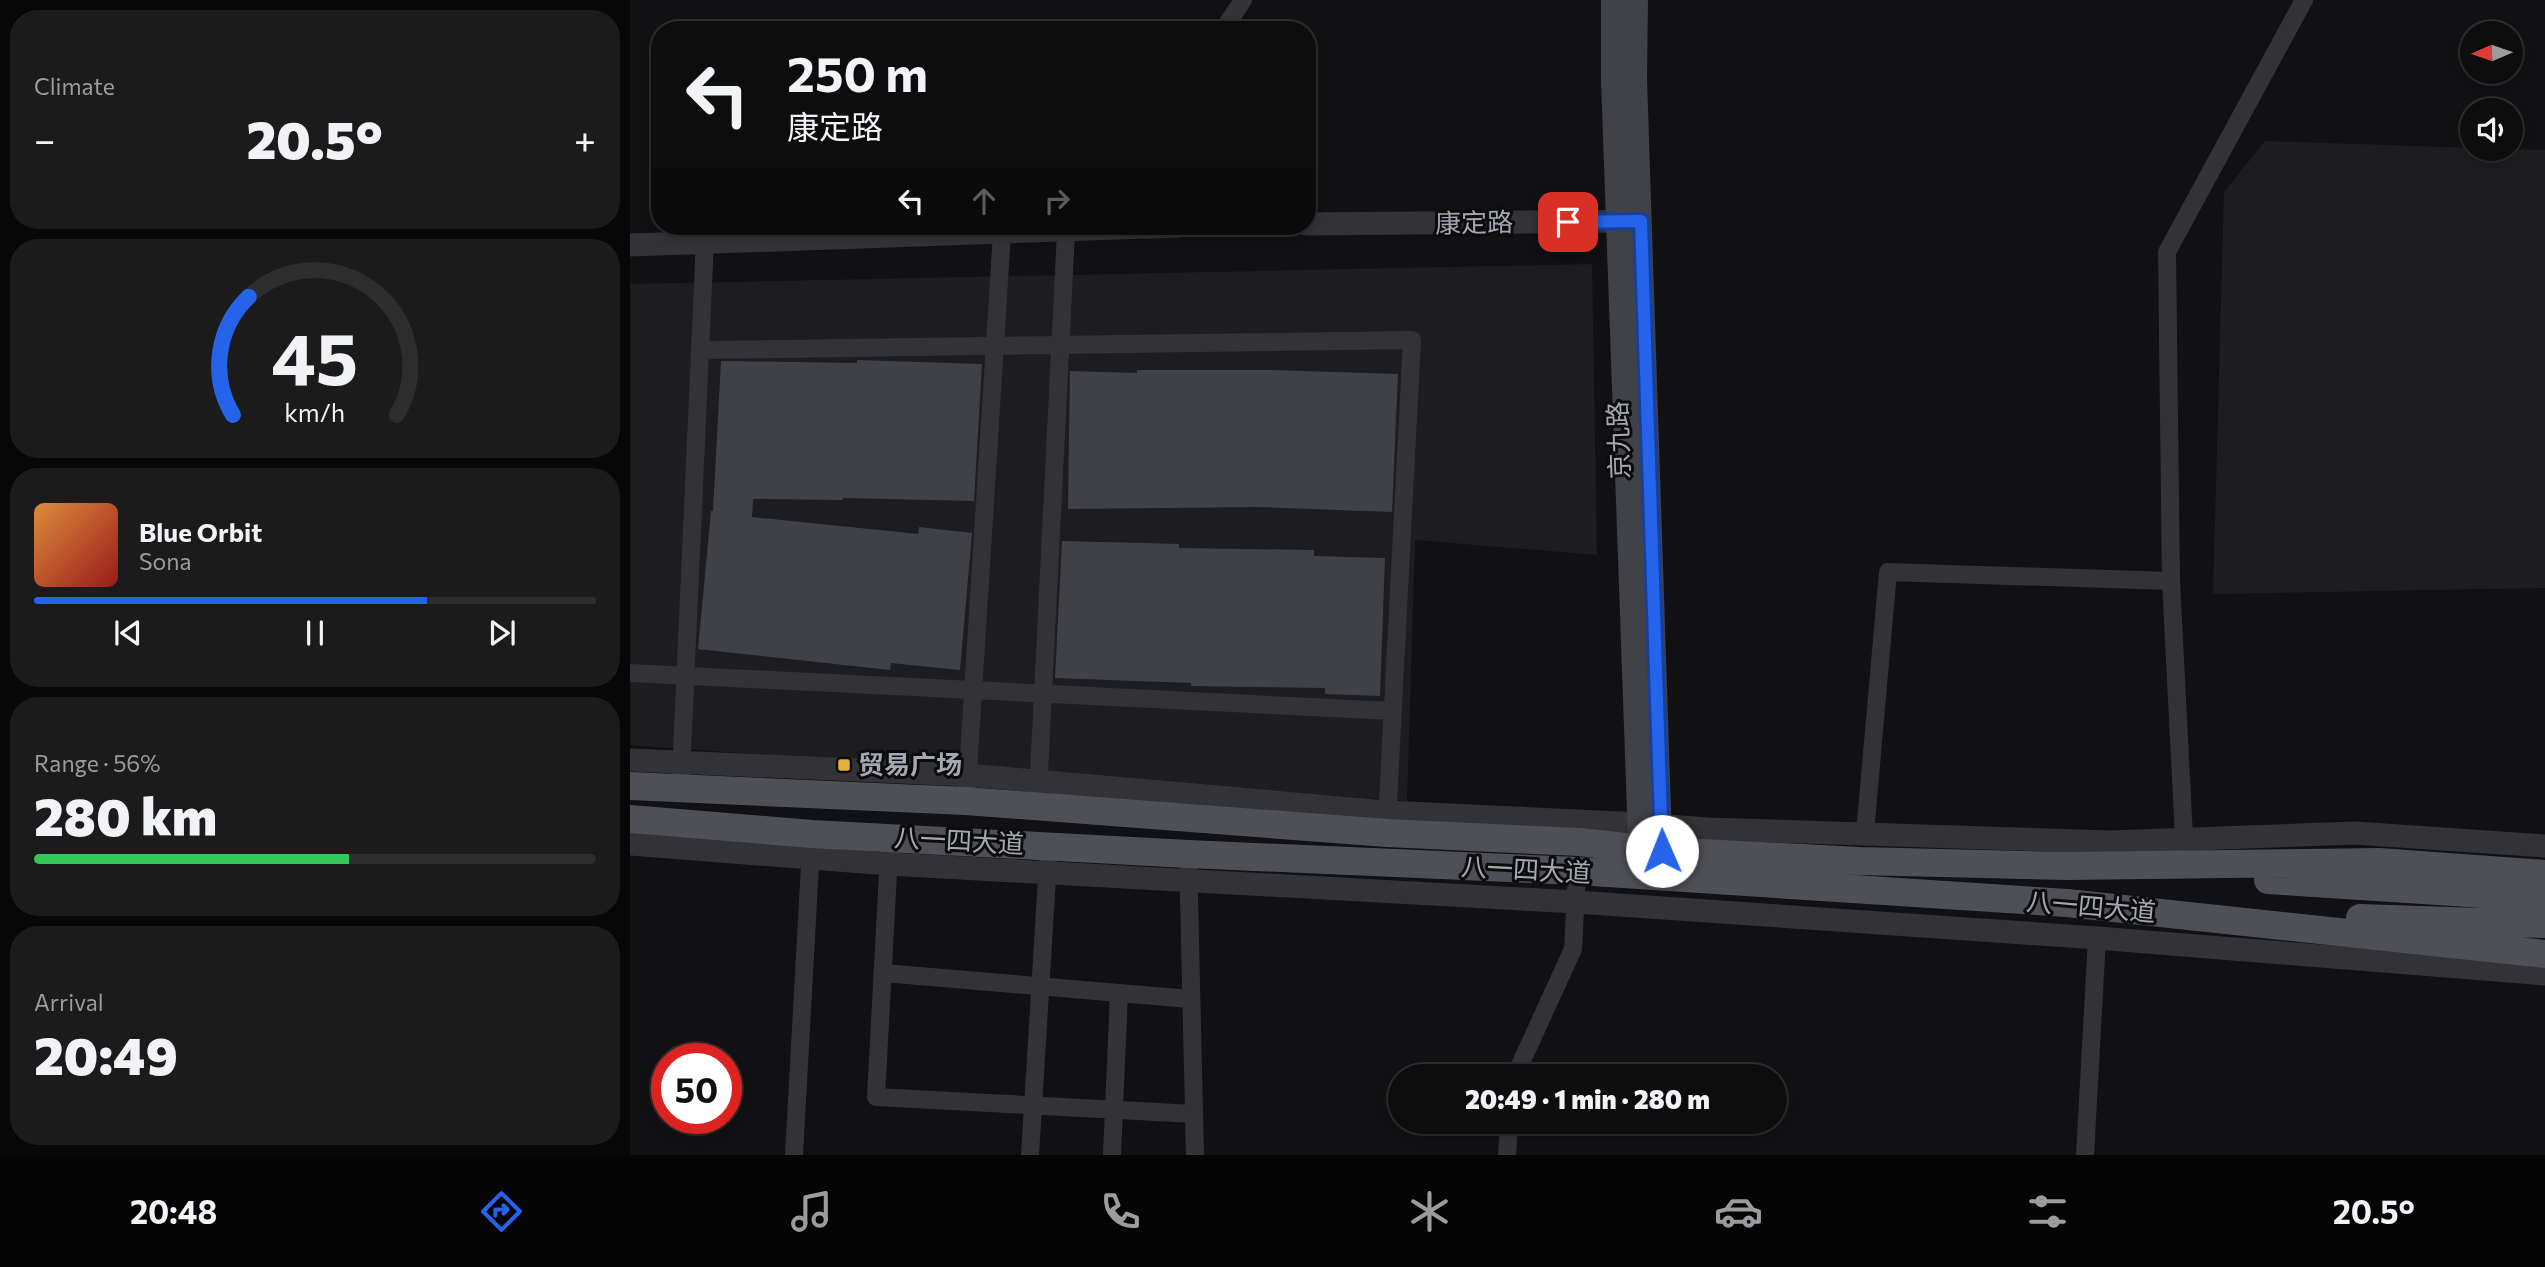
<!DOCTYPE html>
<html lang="en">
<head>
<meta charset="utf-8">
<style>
	body { margin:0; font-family:Commissioner,"Noto Sans SC",sans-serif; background:#1b1b1c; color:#f1f3f6; height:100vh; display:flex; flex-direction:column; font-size:26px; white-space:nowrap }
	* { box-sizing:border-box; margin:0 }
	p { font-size:23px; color:#9a9c9e }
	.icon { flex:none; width:38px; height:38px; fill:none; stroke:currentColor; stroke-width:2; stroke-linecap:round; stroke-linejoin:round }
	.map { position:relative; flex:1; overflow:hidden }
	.drawer { display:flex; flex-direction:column; gap:10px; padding:10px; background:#070708; width:630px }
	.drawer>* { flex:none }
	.guide { position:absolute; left:21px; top:21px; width:665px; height:214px; border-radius:28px; box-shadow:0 4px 10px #0003,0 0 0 2px #2d2d2e; background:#0d0d0e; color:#f1f3f6; overflow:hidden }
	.needle { width:46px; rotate:268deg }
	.buttons { position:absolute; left:1830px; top:21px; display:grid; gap:14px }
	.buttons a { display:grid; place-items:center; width:63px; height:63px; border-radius:50%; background:#0d0d0e; box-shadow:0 4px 10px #0003,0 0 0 2px #2d2d2e; font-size:35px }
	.speed { position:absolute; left:21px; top:1043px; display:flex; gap:14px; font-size:35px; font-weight:700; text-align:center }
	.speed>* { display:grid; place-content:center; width:91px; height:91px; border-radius:50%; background:#0d0d0e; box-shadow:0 4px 10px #0003,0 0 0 2px #2d2d2e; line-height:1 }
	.speed .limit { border:10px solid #d22; background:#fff; color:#111 }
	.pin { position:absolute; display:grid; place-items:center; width:60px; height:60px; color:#fff; margin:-30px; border-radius:14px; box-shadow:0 4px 10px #0006 }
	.me { position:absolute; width:77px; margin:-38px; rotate:359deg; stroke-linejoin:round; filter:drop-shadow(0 0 5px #0008) }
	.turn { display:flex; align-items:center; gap:24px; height:147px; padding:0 21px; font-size:32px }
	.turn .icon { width:91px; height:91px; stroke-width:2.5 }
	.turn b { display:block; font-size:49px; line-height:60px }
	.lanes { display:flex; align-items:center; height:66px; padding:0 21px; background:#0003; justify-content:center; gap:35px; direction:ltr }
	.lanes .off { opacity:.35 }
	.big { font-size:52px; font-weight:800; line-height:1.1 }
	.drawer .widget { flex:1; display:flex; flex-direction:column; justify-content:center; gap:10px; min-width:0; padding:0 24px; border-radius:28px; background:#1b1b1c }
	.drawer .dial { align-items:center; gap:0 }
	.dial svg { height:182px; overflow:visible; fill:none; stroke:#2d2d2e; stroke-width:7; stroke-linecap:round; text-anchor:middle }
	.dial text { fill:#f1f3f6; stroke:none }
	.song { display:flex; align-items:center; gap:21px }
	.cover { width:84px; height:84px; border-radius:10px; background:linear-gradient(135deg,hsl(30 70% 55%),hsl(0 70% 35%)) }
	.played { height:7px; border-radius:4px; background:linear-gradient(90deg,#2563eb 70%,#2d2d2e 70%) }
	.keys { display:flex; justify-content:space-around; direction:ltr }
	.heat { display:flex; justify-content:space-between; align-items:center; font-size:38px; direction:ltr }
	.charge { height:10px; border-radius:5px; background:linear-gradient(90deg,#34c759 56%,#2d2d2e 0) }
	.trip { position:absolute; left:758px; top:1064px; width:399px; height:70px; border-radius:35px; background:#0d0d0e; box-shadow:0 4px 10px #0003,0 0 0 2px #2d2d2e; font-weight:800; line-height:70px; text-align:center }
	.tab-bar { display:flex; height:112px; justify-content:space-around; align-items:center; background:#050506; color:#9a9c9e }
	.tab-bar .icon { width:49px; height:49px }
	.tab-bar .current { color:#2563eb }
	.tab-bar b { font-size:32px; color:#f1f3f6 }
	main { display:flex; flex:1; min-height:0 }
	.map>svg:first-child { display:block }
	.built { fill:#1d1d1f }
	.building { fill:#404146 }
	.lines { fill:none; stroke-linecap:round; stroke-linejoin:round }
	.minor { stroke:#333337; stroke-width:18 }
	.tertiary { stroke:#333337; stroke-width:23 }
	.secondary { stroke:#414247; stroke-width:24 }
	.primary { stroke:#4f5056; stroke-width:28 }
	.route-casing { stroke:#184099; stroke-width:18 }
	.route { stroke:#2563eb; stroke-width:12 }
	.poi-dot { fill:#e3b038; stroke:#0c0c0d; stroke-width:2.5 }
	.labels { text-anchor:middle; stroke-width:6; stroke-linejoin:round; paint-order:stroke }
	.street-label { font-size:26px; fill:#a4a8b2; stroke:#0c0c0d }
	.poi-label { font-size:26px; font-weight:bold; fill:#a4a8b2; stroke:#0c0c0d; text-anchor:start }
</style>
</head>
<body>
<main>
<section class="drawer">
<div class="widget"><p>Climate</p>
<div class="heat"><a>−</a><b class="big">20.5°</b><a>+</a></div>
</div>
<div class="widget dial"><svg viewBox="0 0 100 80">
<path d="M14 69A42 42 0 1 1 86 69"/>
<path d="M14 69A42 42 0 0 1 21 17" stroke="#2563eb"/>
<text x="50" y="56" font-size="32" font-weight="700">45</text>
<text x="50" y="72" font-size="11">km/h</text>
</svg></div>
<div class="widget">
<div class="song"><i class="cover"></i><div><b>Blue Orbit</b><p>Sona</p></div></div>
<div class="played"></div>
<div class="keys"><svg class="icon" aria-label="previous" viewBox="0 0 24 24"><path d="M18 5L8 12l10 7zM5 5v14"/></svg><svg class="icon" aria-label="pause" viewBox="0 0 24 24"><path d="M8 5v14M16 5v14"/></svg><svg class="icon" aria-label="next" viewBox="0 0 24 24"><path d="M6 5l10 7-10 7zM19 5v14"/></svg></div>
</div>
<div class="widget"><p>Range · 56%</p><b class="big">280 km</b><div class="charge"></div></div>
<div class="widget"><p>Arrival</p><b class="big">20:49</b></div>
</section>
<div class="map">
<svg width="1915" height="1155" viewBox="0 0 1915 1155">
	<rect width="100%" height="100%" fill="#111113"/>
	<path class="built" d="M1635,141L1915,150V588L1583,594L1594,192Z
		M962,264L967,555L785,540L777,801L0,745V284Z"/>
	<path class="building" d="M227,360L352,364L344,501L213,498V500L123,499L122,517L288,534L289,527L342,533L330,670L261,663L260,670L68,649L81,511H83L91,361L227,363Z
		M507,370H641L768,374L762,512L627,507L438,509L440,371L507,373Z
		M432,541L549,544V548L684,550V556L755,558L750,696L695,694V688L561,686V683L425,678Z"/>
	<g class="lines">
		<path class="minor" d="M593,30L613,0
			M72,350L782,340L757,822
			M0,673L762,711
			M51,775L75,240
			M337,787L372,233
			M408,793L436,232
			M1235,833L1258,572L1541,581
			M1554,837L1541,581L1537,252L1674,0
			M259,854L246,1097L564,1114
			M558,854L565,1155
			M254,973L560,999
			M885,1076L943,949L947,871
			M164,1155L181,847
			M400,1155L418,862
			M482,1155L489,993
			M877,1155L879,1122
			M1455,1155L1467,938"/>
		<path class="tertiary" d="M677,224L1008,221
			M0,245L548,226
			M0,760L338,775L756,812L1012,824L1078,829L1480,842L1725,833L1915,846
			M0,844L259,864L946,902L1467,938L1915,974"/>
		<path class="secondary" d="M983,0V80L1011,867
			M1006,0L1005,79L1031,870"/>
		<path class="primary" d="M0,786L336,801L757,833L949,842L1032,851L1229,861L1438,866L1749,862L1915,874
			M0,819L182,834L558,854L947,871L1437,903L1915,954
			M1638,880L1915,898
			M1730,918L1915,924"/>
	</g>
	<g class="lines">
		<g class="route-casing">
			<path id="route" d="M938,222L1011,221L1032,851"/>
		</g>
		<use href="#route" class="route"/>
	</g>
	<rect class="poi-dot" x="207" y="758" width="14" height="14" rx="3.5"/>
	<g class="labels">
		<g class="street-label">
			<text transform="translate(844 223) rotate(-1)" y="9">康定路</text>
			<text transform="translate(989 440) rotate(-92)" y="9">京九路</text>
			<text transform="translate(329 841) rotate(3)" y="9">八一四大道</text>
			<text transform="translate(896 870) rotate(3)" y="9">八一四大道</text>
			<text transform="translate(1461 907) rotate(5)" y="9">八一四大道</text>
		</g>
		<g class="poi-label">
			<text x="228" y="774">贸易广场</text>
		</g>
	</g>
</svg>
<div class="buttons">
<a><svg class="needle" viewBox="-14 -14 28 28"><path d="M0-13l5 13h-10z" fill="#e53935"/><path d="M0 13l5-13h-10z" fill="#9a9c9e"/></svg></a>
<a><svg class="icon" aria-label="sound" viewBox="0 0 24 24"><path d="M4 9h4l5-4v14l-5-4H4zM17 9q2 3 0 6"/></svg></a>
</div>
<div class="speed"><div class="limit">50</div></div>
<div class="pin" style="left:938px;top:222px;background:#d93025"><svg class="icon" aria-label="arrive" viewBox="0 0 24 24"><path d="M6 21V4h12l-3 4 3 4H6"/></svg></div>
<svg class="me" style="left:1032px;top:851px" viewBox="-20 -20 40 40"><circle r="19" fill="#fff"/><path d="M0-13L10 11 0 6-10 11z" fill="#2563eb"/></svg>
<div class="trip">20:49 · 1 min · 280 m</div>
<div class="guide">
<div class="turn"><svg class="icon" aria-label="left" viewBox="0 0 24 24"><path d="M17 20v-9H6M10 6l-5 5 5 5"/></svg><div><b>250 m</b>康定路</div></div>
<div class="lanes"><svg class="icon" aria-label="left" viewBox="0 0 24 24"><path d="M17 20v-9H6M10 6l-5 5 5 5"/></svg><svg class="icon off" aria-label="ahead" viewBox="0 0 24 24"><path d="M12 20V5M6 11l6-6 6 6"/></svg><svg class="icon off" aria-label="right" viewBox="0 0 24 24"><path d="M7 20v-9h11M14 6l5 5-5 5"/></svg></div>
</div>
</div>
</main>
<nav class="tab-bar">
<b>20:48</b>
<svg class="icon current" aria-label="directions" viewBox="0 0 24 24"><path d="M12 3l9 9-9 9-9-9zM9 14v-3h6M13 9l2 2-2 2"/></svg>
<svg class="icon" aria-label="music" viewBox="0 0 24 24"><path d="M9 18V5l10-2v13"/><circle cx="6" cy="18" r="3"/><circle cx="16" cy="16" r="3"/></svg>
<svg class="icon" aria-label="phone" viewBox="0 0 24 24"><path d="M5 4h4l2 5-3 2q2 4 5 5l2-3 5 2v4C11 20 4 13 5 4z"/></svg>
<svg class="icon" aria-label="climate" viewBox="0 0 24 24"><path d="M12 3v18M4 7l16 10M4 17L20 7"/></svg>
<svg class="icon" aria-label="car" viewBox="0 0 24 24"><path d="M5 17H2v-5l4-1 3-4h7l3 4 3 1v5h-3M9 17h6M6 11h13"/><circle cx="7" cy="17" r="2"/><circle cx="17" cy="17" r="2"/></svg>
<svg class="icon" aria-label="filters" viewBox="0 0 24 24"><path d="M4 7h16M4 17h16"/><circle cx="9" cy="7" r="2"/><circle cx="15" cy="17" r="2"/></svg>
<b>20.5°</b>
</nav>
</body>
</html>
